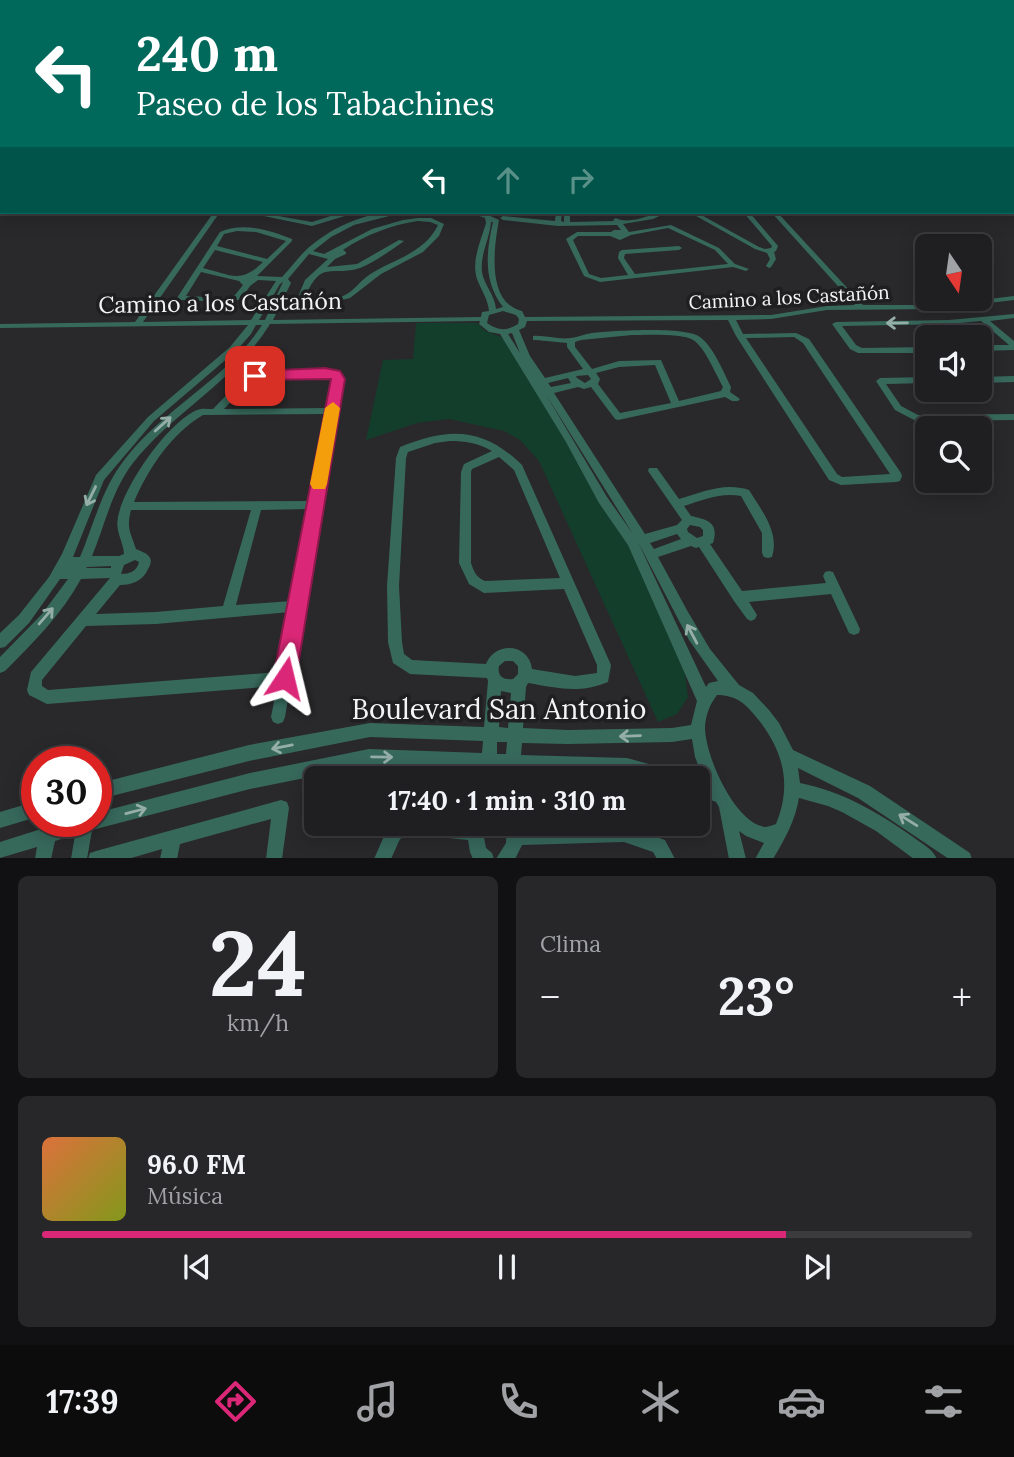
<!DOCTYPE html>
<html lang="es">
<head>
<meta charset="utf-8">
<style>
	body { margin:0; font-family:Lora,serif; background:#272729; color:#f1f3f6; height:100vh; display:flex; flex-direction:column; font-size:26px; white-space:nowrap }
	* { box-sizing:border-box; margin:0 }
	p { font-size:23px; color:#a1a2a5 }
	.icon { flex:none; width:38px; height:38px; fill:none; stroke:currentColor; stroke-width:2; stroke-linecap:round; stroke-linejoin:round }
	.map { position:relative; height:858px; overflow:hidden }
	.panel { display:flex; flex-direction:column; gap:18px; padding:18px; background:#111012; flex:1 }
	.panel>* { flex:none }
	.top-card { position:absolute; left:0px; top:0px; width:1015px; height:214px; box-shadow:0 4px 18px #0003,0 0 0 2px #3c3c3e; background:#00695c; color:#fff; overflow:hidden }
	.needle { width:46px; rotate:167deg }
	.fabs { position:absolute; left:915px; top:234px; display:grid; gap:14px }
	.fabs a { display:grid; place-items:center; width:77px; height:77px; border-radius:10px; background:#1f1e20; box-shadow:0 4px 18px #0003,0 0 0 2px #3c3c3e; font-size:35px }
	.speed { position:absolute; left:21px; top:746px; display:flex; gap:14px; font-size:35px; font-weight:700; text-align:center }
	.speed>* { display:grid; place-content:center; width:91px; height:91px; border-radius:50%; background:#1f1e20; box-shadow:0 4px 18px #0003,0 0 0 2px #3c3c3e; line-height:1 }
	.speed .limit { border:10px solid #d22; background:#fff; color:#111 }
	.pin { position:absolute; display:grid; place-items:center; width:60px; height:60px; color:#fff; margin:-30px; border-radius:14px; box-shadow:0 4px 10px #0006 }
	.me { position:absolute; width:77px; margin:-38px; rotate:10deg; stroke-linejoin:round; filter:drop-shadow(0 0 5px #0008) }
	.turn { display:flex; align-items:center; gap:24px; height:147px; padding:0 21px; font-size:32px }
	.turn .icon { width:91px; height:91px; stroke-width:2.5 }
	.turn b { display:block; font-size:49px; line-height:60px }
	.lanes { display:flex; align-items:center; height:66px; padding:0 21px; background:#0003; justify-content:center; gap:35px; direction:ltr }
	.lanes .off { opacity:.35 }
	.big { font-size:52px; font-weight:700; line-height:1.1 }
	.panel .widget { flex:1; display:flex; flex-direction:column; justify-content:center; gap:10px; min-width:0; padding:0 24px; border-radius:10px; background:#272729 }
	.panel .dial { align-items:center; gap:0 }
	.dial b { font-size:91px; line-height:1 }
	.song { display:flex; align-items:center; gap:21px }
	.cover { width:84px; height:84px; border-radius:10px; background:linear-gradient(135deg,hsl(20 70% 55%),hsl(70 70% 35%)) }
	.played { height:7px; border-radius:4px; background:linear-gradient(90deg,#db2777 80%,#3c3c3e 80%) }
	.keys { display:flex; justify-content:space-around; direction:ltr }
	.heat { display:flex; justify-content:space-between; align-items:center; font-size:38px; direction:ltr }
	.panel .tiles { flex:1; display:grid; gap:18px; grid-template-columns:1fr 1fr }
	.widget:last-child { grid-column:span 2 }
	.trip { position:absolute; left:304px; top:766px; width:406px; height:70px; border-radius:10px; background:#1f1e20; box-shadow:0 4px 18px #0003,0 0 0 2px #3c3c3e; font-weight:700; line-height:70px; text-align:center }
	.tab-bar { display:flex; height:112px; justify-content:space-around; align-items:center; background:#0c0c0d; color:#a1a2a5 }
	.tab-bar .icon { width:49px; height:49px }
	.tab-bar .selected { color:#db2777 }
	.tab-bar b { font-size:32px; color:#f1f3f6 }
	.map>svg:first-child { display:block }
	.green { fill:#143e2c }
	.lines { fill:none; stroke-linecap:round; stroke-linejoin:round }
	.minor { fill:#37695b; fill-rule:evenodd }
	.oneway { stroke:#96aea8 }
	.route { fill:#db2777; stroke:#8e194d; stroke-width:2 }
	.slow { fill:#f59e0b }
	.labels { text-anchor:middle; stroke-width:7; stroke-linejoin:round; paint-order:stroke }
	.far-street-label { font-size:19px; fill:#f4f4f5; stroke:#1f1e20 }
	.street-label { font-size:23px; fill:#f4f4f5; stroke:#1f1e20 }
	.near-street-label { font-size:28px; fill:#f4f4f5; stroke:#1f1e20 }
</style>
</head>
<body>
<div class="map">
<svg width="1014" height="859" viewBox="0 0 1014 859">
	<rect width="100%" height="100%" fill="#29282a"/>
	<path class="green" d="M416,323H477L485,331L504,338L629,544L683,658L688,697L677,714L658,722L539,461L520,440L504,431L449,419L417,423L366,440L383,360L413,359Z"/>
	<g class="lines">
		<path class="minor" d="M1013,95H1014V97H1013Z
			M1013,115H1014V117H1013Z
			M1013,152H1014V156H1013Z
			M214,212H220L143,322L251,320L276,281L258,280L250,286L241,299L230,302L181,300L177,298L220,232C244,222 269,230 292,239V241L257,276L282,277C290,269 296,260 304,252C330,227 369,210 405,212L354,225L331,237L313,251L324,254L372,229L403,220L418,218H431L444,224L439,236L423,252L381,274L350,298L328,303L302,301L295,306H289V302L298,297L305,280L328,259L309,254L288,279L291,283L273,320L481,317L482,312L489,311C488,299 481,290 477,279C471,260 481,241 486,223L485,218C477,214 467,216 461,212H482L499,220C494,247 486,303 522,311L525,317L771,315L827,306L855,305L771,212H777L863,305H940L1014,296V300L940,309L827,310L771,319L736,320L743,334L796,333L809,339L901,473L902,476L900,481L896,482L841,485L829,480L736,336L728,320L527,321L525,327L519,330L530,356L545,378L583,369L567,347V343L536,340H533V336C545,335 559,340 571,338C578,337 585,334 592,333C613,331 684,326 700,337C713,346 724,373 731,387L730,392L740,399L738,401H732L725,397L618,420L615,419L591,387L584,389L578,387L554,393L645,534L677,525L682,520L648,471L649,468H657L679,499C703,492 724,482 749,490C761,510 780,532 772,557L768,558L764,557L762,553V533L741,496C722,492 702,500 684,506L691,516C709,520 719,523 713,543L710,544L742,591L826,583L823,576L825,572L829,571L833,572L860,629L859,633L854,635L849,633L831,594L749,602L757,615L755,619L751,621L747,619L734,601L699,547L696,548L691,546L658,557L688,612L710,649L739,685L753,693L769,710L779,723L793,750L870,786L970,853L972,859H949L858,798L798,768L800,783C842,791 879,813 913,837C921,843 933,849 937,859H914L876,831L842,812L828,806L799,798C795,821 785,839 773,859H755L764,843L746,836L739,831L746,859H729L719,807L716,802L698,795V779L705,782L695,757L692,739L672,742L568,744L522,743L521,755L627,758L674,771L679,774L682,779H645L627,774L520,770V779H504L505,769H495V779H479L480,768L369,765L250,789L92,830L87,859H71L75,835L55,841L51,859H35L37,847L0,858V842L41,829L43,821H59L58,824L69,821H96V813L250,773L369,749L482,753L483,741L370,737L249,761L96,800V784L249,745L370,723L484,727L488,681L487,678L410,674L393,663L388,642L387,586L396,458L400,447C449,427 483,427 522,465L611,665L608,682C579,694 558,688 528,683L526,687L523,728L568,730L672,728L691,725L697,701L628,545L599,503L566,442L500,334L489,332L479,324L480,321L270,324C236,380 173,412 133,463C112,490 105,525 92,556H119L124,554C123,540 115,532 118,517C124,486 167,423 197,410C202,408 207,409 213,409L245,376L248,375L325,370L338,372L342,378L285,717L283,722L278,724L273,722L271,717L277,686L47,704L29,695L27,690L31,672L110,578L81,579C62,614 33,643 5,671L0,673V657L42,614L68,579H60L29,623L5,647L0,648V633L19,615L49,577L62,554L96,475L148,417L230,347L248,325L0,328V324L135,322ZM418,221L430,222L438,225C424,254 393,259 369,275C360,281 353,292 343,296C332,300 317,299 305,297C322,259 330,277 360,268C371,264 395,248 404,241L399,240L357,264L327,267L335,259L346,254V252L343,250C365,235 391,225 418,221ZM491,222H493C486,252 483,281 503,307L496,309C495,295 484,285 482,272C480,254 490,238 491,222ZM237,231L256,232L286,241L267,259L217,246L224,234ZM215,250L263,262C241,284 231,275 203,268ZM201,272L239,281L243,285L235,295L229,298L186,296ZM283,282L265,320H259L280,284ZM503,311L516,315L519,319L518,324C507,331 498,331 487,323L489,315ZM256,325H262C227,379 164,408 125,459C102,488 94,524 80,557H73L104,480L154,421L236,351L251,334ZM512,333L520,353L508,334ZM632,335C645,335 683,333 693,340C705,347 716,375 723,387L721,391L679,401L661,360L619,361L592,369L575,347V342L581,340ZM794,337L803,343L890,474L842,477L837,474L746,338ZM655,365L671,403L620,413L598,384L600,379L596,373L619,367ZM588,375L591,379L585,383L577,378L576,376ZM325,376L332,377L334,378L328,408L224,409L250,381ZM568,378L571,383L551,387L548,383ZM545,393L633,534L607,497ZM327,414L311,501L134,502C148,469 171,434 203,415ZM450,441C465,441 478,443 492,451L464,464L461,472L459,563L469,584L484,593L564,589L597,665V673L575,676L532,669C529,643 495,641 486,664L412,660L404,654L402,642L399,586L406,458L408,452L435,443ZM499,457L514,470L560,578L485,581C476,577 474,572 471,563V472L472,469ZM309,509L292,601L236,605L261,510ZM131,510H251L223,606L156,612L96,614L120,585C132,585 143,581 148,569C150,566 152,561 150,558C148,553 140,551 136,549C131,533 126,529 131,510ZM690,525L700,527L703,530V536L697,538L688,532L687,529ZM677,534L681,539L654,549L650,543ZM638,542L689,640L718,681L709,683L706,687ZM135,560L139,562C137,571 130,574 121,574L124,565ZM111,566V568H86L87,567ZM290,612L279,672L48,690L42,686V680L86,626L156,624ZM505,661H513L518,666V674L513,679C504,680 497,677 499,666ZM501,691L511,693L508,728L499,727ZM717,695C736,695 746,704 757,718C784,751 792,785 776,824C773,825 767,827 765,827C734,823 704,753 705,726C706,714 710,704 717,695ZM497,742H507L506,754H497Z
			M245,212H256L312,222L340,213L339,212H358L312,226Z
			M556,212H562L561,221L564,222V212H570V222L614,221L613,220L616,218C632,226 651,212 668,212L653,219L623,224L629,232L671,225L719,248L735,264L749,269L746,271L733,267L600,282L584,276L566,239L577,232H611L614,230H621L617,225L558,226L503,220L500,218L503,216L555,221ZM668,228L715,250L728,264L635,274L624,258L625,254L679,250L682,248L679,246L622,250L619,252L618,258L628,275L601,278L589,274L573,240L578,236H610L620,240L631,235Z
			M689,212H696L759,247L765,249L771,248L772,246L743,212H749L778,246L776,251L774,252L776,259L771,267L769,268L766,266L770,259L767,253L755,249Z
			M1014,314V318L990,321L1014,341V350L980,351V345H1009L981,321L949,324L842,326L856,345L862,348L928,347V353H858L850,349L832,324L836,322L949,320Z
			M1014,376V382L980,383V377Z
			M928,377V383L886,384L901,406L918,415L1014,414V420L916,421L895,410L876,381L880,378Z
			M281,800L287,802L289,808L282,859H266L271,819L180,844L177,859H160L162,849L128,859H88L90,853L96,851Z
			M37,801V817L0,828V812Z
			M395,824H484L483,832L486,848L492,853L494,859H473L470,852L468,840L410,834L400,839L391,859H374L388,827Z
			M507,824H523L524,829L624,826L665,840L675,859H657L653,852L624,842L522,845L515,859H496L506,843Z"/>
	</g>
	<defs><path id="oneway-shaft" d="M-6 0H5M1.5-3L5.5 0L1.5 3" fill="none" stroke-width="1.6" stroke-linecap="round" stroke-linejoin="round" transform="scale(1.75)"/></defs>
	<g class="oneway">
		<use href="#oneway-shaft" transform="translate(897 323) rotate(179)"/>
		<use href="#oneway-shaft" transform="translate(163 424) rotate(-42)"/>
		<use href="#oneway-shaft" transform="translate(91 496) rotate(116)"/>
		<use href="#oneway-shaft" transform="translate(46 616) rotate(-49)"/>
		<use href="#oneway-shaft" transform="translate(692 634) rotate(-118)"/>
		<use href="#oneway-shaft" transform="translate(630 736) rotate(178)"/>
		<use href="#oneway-shaft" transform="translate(282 747) rotate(169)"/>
		<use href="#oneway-shaft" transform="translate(382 757) rotate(1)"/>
		<use href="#oneway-shaft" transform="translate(136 811) rotate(-15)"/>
		<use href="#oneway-shaft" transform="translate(908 820) rotate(-148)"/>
	</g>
	<linearGradient id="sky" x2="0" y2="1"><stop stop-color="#171617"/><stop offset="0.43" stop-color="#434855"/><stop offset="1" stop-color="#434855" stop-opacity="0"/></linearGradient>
	<rect width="1014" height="209" fill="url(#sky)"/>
	<path class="route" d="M325,368L340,371L345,379L296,678L293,686L285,690L277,686L273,678L331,379L255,380L248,376L255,371Z"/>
	<path class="slow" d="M333,402L340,408L327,484L325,489H313L310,484L325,408Z"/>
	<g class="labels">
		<g class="far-street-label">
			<text transform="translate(789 297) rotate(-3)" y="7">Camino a los Castañón</text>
		</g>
		<g class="street-label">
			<text transform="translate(220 303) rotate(-1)" y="8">Camino a los Castañón</text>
		</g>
		<g class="near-street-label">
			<text x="499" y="719">Boulevard San Antonio</text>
		</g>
	</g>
</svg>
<div class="fabs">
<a><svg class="needle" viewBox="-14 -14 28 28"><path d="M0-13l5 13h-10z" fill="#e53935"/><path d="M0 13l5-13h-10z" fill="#a1a2a5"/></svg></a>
<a><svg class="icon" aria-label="sound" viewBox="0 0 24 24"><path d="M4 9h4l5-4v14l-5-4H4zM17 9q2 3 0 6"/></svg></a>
<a><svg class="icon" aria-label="search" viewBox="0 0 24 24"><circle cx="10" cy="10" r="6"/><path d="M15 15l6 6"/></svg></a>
</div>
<div class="speed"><div class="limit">30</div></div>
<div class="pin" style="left:255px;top:376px;background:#d93025"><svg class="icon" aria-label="arrive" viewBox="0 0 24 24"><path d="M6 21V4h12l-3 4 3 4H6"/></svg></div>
<svg class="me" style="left:285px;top:678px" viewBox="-20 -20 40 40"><path d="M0-17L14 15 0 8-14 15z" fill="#db2777" stroke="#fff" stroke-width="4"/></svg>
<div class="trip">17:40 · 1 min · 310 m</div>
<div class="top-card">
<div class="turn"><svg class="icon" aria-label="left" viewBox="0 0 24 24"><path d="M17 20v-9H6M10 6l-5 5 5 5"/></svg><div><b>240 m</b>Paseo de los Tabachines</div></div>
<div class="lanes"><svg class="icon" aria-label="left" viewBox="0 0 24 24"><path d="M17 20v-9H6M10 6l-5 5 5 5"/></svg><svg class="icon off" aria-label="ahead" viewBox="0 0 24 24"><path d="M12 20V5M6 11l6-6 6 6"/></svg><svg class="icon off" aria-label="right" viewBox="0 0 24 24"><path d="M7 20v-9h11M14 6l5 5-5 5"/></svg></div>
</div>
</div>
<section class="panel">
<div class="tiles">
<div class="widget dial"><b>24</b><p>km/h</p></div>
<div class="widget"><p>Clima</p>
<div class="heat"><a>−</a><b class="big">23°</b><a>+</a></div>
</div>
<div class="widget">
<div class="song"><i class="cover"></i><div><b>96.0 FM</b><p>Música</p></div></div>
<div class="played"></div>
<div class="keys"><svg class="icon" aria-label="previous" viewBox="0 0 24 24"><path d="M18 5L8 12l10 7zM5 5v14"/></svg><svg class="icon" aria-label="pause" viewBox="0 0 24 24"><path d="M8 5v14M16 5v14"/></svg><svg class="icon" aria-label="next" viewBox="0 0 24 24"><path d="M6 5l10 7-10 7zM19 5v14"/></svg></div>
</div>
</div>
</section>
<nav class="tab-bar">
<b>17:39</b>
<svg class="icon selected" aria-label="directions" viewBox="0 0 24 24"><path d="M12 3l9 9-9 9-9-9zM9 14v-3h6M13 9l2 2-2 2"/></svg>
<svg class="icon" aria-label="music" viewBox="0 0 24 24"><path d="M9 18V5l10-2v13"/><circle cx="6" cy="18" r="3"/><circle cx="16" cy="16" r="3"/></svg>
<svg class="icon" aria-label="phone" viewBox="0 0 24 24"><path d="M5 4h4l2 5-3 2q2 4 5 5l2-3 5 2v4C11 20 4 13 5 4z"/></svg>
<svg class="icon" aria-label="climate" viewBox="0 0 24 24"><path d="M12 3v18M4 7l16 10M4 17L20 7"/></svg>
<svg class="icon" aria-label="car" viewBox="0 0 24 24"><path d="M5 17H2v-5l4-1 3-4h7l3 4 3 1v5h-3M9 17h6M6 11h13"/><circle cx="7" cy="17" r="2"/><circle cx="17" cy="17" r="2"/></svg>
<svg class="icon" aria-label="filters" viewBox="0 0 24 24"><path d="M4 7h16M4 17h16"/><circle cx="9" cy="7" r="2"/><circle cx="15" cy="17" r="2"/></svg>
</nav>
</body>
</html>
